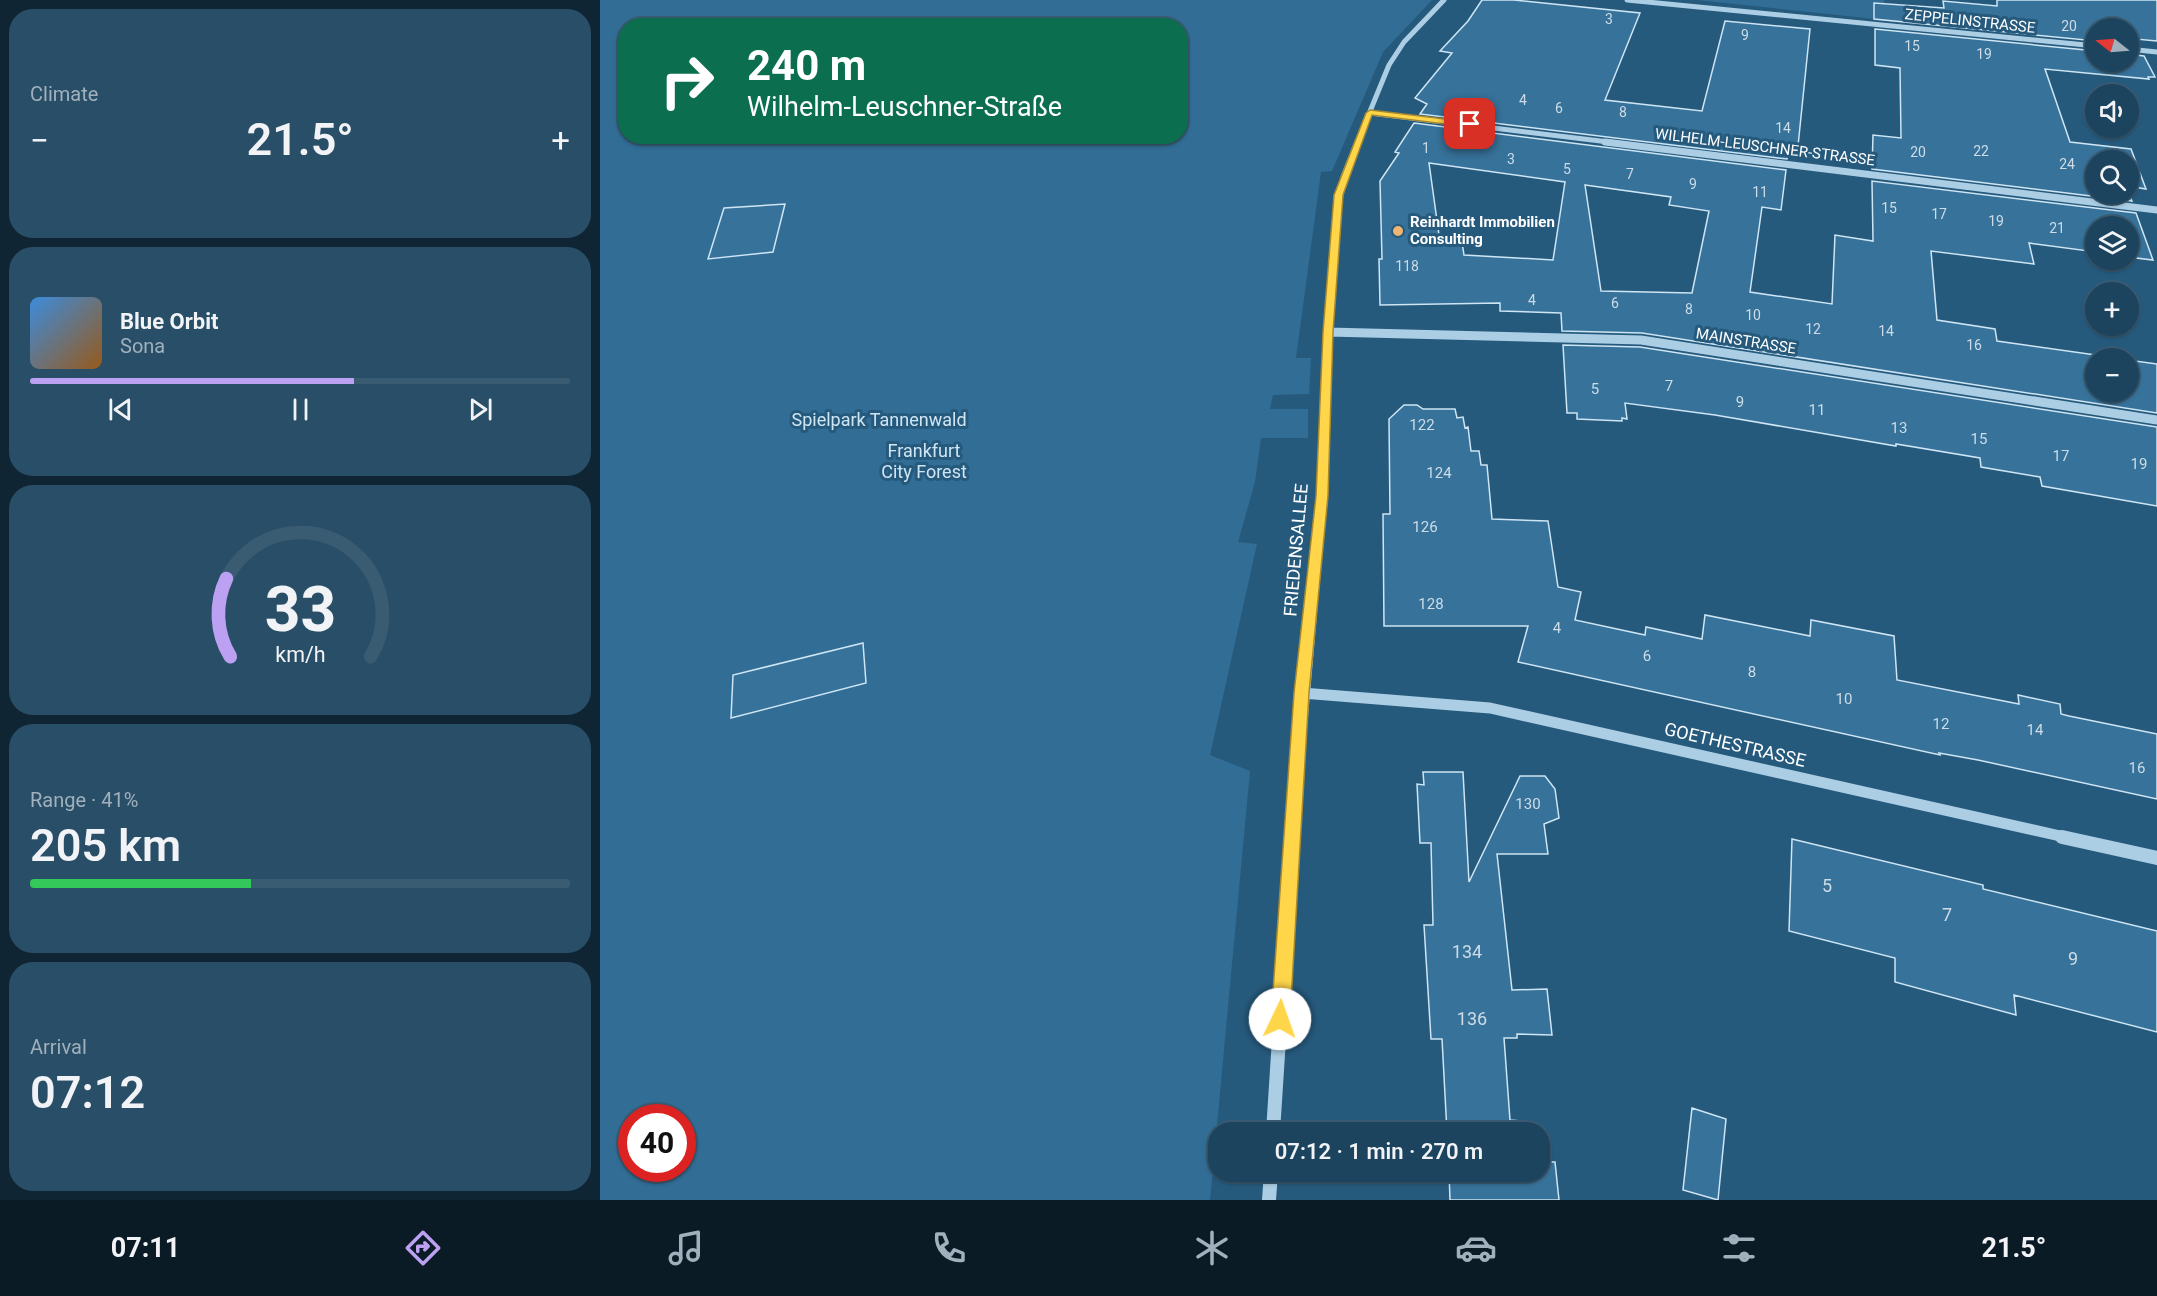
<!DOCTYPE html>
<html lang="en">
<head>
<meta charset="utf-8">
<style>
	body { margin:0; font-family:Roboto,sans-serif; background:#294e67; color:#f1f3f6; height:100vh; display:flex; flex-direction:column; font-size:22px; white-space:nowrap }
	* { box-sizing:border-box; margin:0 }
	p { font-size:20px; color:#a0b0bc }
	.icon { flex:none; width:33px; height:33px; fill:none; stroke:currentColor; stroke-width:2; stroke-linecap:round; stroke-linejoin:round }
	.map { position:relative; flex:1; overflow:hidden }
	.panel { display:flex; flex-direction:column; gap:9px; padding:9px; background:#0f2534; width:600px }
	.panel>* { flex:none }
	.guide { position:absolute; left:18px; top:18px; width:570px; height:126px; border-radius:24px; box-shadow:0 2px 4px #0004,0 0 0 2px #3a5c73; background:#0b6e4f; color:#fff; overflow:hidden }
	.needle { width:39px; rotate:287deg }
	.tools { position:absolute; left:1485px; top:18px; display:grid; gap:12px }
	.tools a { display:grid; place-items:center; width:54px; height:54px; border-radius:50%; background:#1c445e; box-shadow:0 2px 4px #0004,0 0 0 2px #3a5c73; font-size:30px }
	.speed { position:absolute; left:18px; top:1104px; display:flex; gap:12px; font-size:30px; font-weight:700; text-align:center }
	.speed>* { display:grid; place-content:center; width:78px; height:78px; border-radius:50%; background:#1c445e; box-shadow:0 2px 4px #0004,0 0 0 2px #3a5c73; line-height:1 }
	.speed .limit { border:9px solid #d22; background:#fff; color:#111 }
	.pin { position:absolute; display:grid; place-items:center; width:51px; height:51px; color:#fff; margin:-26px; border-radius:12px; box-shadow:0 3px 9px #0006 }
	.me { position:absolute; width:66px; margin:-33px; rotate:3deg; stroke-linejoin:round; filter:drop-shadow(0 0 4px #0008) }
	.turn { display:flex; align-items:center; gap:21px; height:126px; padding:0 30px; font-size:27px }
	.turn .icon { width:78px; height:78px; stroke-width:2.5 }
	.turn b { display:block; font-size:42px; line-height:51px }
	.big { font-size:45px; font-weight:600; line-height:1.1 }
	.panel .widget { flex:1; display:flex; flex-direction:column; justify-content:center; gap:9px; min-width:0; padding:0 21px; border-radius:24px; background:#294e67 }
	.panel .dial { align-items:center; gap:0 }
	.dial svg { height:156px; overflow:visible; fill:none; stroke:#3a5c73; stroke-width:7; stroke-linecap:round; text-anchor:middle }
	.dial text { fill:#f1f3f6; stroke:none }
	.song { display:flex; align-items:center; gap:18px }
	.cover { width:72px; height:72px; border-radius:9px; background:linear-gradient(135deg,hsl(210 70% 55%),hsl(30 70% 35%)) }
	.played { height:6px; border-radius:3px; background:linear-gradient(90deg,#bca0f2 60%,#3a5c73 60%) }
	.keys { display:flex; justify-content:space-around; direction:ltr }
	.heat { display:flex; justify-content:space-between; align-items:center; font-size:33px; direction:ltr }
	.charge { height:9px; border-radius:4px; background:linear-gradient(90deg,#34c759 41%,#3a5c73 0) }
	.trip { position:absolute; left:608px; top:1122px; width:342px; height:60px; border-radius:24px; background:#1c445e; box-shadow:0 2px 4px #0004,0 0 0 2px #3a5c73; font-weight:600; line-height:60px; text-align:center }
	.tabs { display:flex; height:96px; justify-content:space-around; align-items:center; background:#0b1b26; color:#a0b0bc }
	.tabs .icon { width:42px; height:42px }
	.tabs .current { color:#bca0f2 }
	.tabs b { font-size:27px; color:#f1f3f6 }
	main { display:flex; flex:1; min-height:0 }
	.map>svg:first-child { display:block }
	.green { fill:#316d95; fill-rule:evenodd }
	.building { fill:#37729a; stroke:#cee5f4; stroke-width:1.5; fill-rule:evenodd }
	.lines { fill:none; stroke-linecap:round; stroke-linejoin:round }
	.minor-far4 { stroke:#abcee5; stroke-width:5 }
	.minor-far3 { stroke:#abcee5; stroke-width:7 }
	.minor-far2 { stroke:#abcee5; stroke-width:9 }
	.minor-far1 { stroke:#abcee5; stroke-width:11 }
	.minor { stroke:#abcee5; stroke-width:14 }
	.route { fill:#ffd54a; stroke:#a68a30; stroke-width:1.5 }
	.poi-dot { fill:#eeb671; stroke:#265a7d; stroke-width:2 }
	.labels { text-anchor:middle; stroke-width:6; stroke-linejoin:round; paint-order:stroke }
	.far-number-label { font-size:14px; fill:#cddce6 }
	.far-street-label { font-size:15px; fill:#fff; stroke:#265a7d }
	.far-poi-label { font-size:15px; font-weight:bold; fill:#fff; stroke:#265a7d; text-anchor:start }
	.number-label { font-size:15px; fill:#cddce6 }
	.park-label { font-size:18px; fill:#cee5f4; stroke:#265a7d }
	.street-label { font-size:18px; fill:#fff; stroke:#265a7d }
	.near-number-label { font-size:18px; fill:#cddce6 }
</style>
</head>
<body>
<main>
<section class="panel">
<div class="widget"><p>Climate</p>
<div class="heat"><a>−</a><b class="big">21.5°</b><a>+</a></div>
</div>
<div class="widget">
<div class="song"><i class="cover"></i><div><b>Blue Orbit</b><p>Sona</p></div></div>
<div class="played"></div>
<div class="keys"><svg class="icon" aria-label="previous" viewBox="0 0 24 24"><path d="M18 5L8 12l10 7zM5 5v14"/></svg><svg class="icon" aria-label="pause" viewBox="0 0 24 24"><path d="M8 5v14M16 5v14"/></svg><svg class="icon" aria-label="next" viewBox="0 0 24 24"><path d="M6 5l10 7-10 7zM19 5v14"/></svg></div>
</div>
<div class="widget dial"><svg viewBox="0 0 100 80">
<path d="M14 69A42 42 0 1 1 86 69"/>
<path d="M14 69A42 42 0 0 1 12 29" stroke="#bca0f2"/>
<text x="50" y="56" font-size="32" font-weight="700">33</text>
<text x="50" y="72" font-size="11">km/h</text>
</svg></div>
<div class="widget"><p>Range · 41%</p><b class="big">205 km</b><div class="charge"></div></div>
<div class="widget"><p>Arrival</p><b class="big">07:12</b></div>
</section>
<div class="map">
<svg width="1557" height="1200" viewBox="0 0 1557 1200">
	<rect width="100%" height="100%" fill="#265a7d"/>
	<path class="green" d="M0,0H832L783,52L732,171L721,172L696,358H711L709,394L673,395L670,409H708V438H661L655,482L638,542L657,544L610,755L650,771L610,1200H0ZM26,26H580V136H26ZM32,1118H82V1168H32Z
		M1097,0H1284L1285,4L1275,19Z"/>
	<path class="building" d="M882,0H914L1040,13L1005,100L1102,111L1125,21L1210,29L1198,146L1188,145L1187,159L820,114L827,104L815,98L852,53L840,51L868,21Z
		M1397,0H1557V41L1536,39L1539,45L1528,44V28H1496V41L1274,19V3L1344,8L1343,1L1397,6Z
		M1275,29L1496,51V62H1528V54L1544,56L1555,77H1548L1549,79L1445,69L1470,142L1531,149L1546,189L1528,186V160H1496V194H1528V192L1532,201L1272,169L1273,135L1301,138L1300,68L1275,65Z
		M814,123L1186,170L1181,210L1162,207L1150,292L1232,304L1235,235L1273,241L1272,181L1536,213L1553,260L1528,257V226H1496V252L1429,243L1434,264L1331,251L1337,320L1395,329L1397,341L1517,358H1496V392H1528V360L1557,364V413L1042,333L962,331L961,313L900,311V303L780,305L779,259H782L780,181L799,153L795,152ZM829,163L965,182L953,260L864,255L862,242H840ZM985,185L1071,197L1069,205L1109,211L1092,293L1001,291Z
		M185,204L173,252L108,259L124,208Z
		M963,345L1040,347L1557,427V506L1442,486L1440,477L1381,467L1380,458L1296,444V446L1115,415L1025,403L1027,419L1022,418V421L977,419V413H967Z
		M804,405H817L823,409H855L857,418L863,417L865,428L868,427L871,451H879L881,465H887L892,519L948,521L958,587L981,592L975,620L1045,635L1046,627L1102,639L1105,615L1210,636L1211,620L1294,636L1297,680L1419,704L1418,695L1460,704L1461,714L1469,716L1557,734V799L1378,760L1339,753L1340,755L918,662L928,626H784L783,514H790L789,419Z
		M263,643L266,683L131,718L133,675Z
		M823,772H863L869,882L920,776H945L955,789L959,818L944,824L948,854H897L912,990L947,989L952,1035L917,1034V1038H904L910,1120L921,1121L922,1132H847L842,1039H831L824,925H833L831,843H820L817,784L824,785Z
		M1192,839L1383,885V889L1557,931V1032L1414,995L1416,1015L1295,982V958L1189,931Z
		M1092,1108L1126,1119L1118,1200L1083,1190Z
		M939,1162H955L959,1200H850L849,1172H939Z"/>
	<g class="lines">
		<path class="minor-far4" d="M1027,0L1496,46
			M1528,49L1557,52
			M770,113L1017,143
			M757,143L789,65L804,42L844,0"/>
		<path class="minor-far3" d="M1005,142L1557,210
			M729,324L736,213L744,177L758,142"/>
		<path class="minor-far2" d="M728,332L1041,340L1557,420
			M717,551L722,496L729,322"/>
		<path class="minor-far1" d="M702,693L890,708L1469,838
			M692,838L717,550"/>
		<path class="minor" d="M1462,837L1557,858
			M673,1132L692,837
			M669,1200L671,1172"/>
	</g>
	<path class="route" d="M770,110L870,122L874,124L870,127L772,115L743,195L733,332L728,496L709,693L690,1019L687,1026L680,1028L674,1026L671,1019L694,693L716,496L723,332L734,195L766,113Z"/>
	<circle class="poi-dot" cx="798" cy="231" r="6"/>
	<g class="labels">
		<g class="far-number-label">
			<text x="1009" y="24">3</text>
			<text x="1469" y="31">20</text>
			<text x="1145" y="40">9</text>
			<text x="1312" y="51">15</text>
			<text x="1384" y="59">19</text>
			<text x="923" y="105">4</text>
			<text x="959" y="113">6</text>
			<text x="1023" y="117">8</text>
			<text x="1183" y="133">14</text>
			<text x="826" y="153">1</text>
			<text x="1381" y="156">22</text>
			<text x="1318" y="157">20</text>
			<text x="911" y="164">3</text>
			<text x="1467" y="169">24</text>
			<text x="967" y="174">5</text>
			<text x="1030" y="179">7</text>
			<text x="1093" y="189">9</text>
			<text x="1160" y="197">11</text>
			<text x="1289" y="213">15</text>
			<text x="1339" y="219">17</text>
			<text x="1396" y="226">19</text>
			<text x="1457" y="233">21</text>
			<text x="807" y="271">118</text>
			<text x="932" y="305">4</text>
			<text x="1015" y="308">6</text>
			<text x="1089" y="314">8</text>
			<text x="1153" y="320">10</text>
			<text x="1213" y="334">12</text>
			<text x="1286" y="336">14</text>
			<text x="1374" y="350">16</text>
		</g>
		<g class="far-street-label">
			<text transform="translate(1370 21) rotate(6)" y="5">ZEPPELINSTRASSE</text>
			<text transform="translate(1165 147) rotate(7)" y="5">WILHELM-LEUSCHNER-STRASSE</text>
			<text transform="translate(1146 341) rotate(9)" y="5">MAINSTRASSE</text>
		</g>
		<g class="far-poi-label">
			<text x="810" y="227">Reinhardt Immobilien<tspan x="810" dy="17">Consulting</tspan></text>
		</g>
		<g class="number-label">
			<text x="1069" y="391">7</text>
			<text x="995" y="394">5</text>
			<text x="1140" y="407">9</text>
			<text x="1217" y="415">11</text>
			<text x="822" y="430">122</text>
			<text x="1299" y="433">13</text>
			<text x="1379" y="444">15</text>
			<text x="1461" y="461">17</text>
			<text x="1539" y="469">19</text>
			<text x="839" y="478">124</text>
			<text x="825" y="532">126</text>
			<text x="831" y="609">128</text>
			<text x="957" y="633">4</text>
			<text x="1047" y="661">6</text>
			<text x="1152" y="677">8</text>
			<text x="1244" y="704">10</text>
			<text x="1341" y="729">12</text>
			<text x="1435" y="735">14</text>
			<text x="1537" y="773">16</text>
			<text x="928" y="809">130</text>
		</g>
		<g class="park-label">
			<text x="279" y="426">Spielpark Tannenwald</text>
			<text x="324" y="457">Frankfurt<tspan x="324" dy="21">City Forest</tspan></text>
		</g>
		<g class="street-label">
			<text transform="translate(696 550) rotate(-85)" y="6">FRIEDENSALLEE</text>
			<text transform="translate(1135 745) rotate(13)" y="6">GOETHESTRASSE</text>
		</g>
		<g class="near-number-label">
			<text x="1227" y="892">5</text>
			<text x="1347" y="921">7</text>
			<text x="867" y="958">134</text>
			<text x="1473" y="965">9</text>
			<text x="872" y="1025">136</text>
		</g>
	</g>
</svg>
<div class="tools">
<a><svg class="needle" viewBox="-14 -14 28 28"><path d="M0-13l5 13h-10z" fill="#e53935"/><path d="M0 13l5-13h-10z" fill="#a0b0bc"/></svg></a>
<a><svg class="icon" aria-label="sound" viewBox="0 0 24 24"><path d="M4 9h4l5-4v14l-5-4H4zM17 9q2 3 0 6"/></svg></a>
<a><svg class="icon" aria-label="search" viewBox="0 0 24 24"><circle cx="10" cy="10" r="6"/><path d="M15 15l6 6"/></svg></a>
<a><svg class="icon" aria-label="layers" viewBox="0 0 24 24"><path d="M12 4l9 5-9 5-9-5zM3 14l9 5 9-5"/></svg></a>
<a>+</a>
<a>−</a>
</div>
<div class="speed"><div class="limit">40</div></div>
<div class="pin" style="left:870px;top:124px;background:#d93025"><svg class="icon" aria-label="arrive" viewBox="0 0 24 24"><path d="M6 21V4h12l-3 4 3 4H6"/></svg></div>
<svg class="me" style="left:680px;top:1019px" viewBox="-20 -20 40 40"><circle r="19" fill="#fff"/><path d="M0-13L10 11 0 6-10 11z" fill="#ffd54a"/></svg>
<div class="trip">07:12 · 1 min · 270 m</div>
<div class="guide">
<div class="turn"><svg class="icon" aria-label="right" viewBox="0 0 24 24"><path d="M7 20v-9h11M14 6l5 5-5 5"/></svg><div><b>240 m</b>Wilhelm-Leuschner-Straße</div></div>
</div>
</div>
</main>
<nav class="tabs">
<b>07:11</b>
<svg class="icon current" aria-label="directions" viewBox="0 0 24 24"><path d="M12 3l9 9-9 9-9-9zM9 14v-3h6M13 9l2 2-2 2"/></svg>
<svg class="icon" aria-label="music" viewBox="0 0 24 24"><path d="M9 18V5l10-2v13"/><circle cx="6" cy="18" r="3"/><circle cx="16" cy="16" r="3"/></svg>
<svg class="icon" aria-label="phone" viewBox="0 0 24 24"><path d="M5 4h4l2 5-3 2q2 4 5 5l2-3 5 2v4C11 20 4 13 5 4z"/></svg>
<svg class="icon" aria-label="climate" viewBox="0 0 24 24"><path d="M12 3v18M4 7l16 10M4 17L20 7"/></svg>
<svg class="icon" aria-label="car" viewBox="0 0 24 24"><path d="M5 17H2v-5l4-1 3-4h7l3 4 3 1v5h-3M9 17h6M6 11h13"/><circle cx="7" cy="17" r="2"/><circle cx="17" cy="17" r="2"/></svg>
<svg class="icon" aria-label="filters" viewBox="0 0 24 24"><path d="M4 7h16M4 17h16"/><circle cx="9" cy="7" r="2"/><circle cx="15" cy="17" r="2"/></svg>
<b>21.5°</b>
</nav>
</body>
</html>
